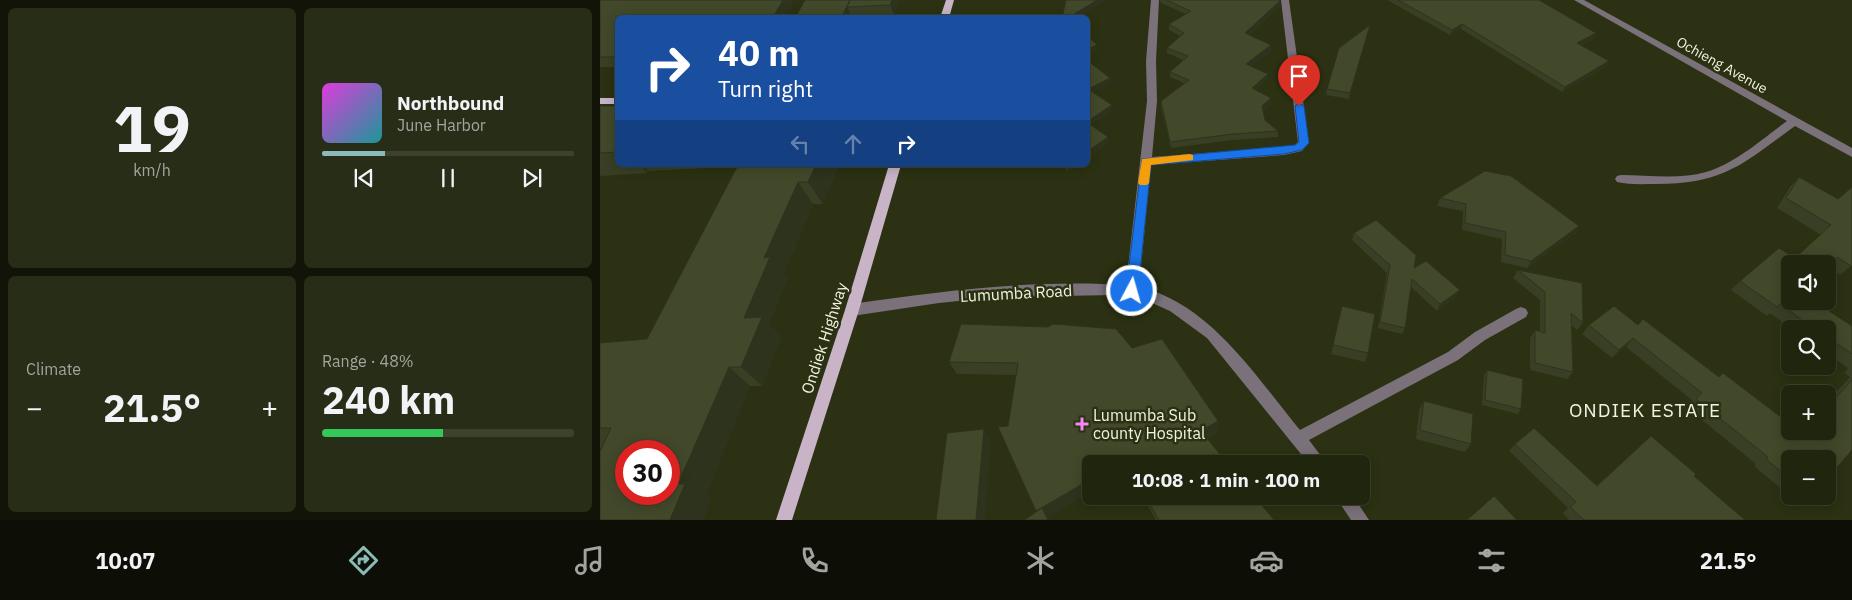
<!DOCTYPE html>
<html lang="en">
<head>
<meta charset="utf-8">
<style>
	body { margin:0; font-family:"IBM Plex Sans",sans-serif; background:#282d17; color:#f1f3f6; height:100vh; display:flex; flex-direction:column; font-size:19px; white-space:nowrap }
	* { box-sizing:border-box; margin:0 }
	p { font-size:16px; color:#a2a59e }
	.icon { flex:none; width:28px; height:28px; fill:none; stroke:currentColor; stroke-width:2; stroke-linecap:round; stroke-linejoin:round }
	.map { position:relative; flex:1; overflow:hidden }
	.details { display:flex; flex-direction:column; gap:8px; padding:8px; background:#121408; width:600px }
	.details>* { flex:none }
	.hud { position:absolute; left:15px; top:15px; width:475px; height:152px; border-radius:8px; box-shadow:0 2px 12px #0003,0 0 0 1px #3d422e; background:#1a4fa0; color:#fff; overflow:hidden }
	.tools { position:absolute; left:1181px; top:255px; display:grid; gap:10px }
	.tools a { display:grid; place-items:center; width:55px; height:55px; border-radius:8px; background:#20250e; box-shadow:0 2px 12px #0003,0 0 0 1px #3d422e; font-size:25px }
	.speed { position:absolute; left:15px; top:440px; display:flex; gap:10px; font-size:25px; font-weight:700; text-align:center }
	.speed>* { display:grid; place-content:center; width:65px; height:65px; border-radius:50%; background:#20250e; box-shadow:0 2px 12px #0003,0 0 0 1px #3d422e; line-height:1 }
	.speed .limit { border:8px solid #d22; background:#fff; color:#111 }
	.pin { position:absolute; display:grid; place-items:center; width:42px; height:42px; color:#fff; margin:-51px -21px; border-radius:50% 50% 50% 0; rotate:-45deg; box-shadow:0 0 5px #0007 }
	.pin .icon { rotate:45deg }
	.me { position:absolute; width:55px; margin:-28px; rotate:6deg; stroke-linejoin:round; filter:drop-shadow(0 0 4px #0008) }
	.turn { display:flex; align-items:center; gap:18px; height:105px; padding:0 20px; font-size:22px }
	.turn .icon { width:65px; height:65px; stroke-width:2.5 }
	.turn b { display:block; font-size:35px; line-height:42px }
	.lanes { display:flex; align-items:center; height:48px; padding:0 20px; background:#0003; justify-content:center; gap:25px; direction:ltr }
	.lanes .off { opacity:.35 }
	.big { font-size:38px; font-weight:800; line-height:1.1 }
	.details .card { flex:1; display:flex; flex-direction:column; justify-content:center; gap:8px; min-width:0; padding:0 18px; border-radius:8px; background:#282d17 }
	.details .dial { align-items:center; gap:0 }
	.dial b { font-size:65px; line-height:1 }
	.song { display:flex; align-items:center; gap:15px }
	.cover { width:60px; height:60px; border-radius:8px; background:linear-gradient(135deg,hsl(300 70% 55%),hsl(180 70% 35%)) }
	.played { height:5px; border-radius:2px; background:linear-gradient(90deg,#8bbbb9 25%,#3d422e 25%) }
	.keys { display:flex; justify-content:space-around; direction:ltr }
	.heat { display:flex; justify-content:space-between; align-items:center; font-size:28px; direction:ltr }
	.charge { height:8px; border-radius:4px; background:linear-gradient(90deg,#34c759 48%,#3d422e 0) }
	.details .tiles { flex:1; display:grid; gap:8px; grid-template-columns:repeat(2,1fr) }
	.trip { position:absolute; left:482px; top:455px; width:288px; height:50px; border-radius:8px; background:#20250e; box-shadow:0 2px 12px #0003,0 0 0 1px #3d422e; font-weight:800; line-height:50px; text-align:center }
	.menu { display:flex; height:80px; justify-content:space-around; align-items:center; background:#0d0f06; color:#a2a59e }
	.menu .icon { width:35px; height:35px }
	.menu .current { color:#8bbbb9 }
	.menu b { font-size:22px; color:#f1f3f6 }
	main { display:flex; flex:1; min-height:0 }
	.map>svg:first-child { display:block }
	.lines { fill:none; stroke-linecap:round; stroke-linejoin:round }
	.minor { fill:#7a717a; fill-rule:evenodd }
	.major { fill:#c8b3c7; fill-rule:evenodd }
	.wall { fill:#393f24 }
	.shaded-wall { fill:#2e331d }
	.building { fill:#42492a; stroke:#2e331d; fill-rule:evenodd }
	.route { fill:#1a73e8; stroke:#114b97 }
	.slow { fill:#f59e0b }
	.poi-dot { fill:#f18af4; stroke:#2b3112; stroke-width:2 }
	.labels { text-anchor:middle; stroke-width:5; stroke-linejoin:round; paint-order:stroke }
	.far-street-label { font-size:14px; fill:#eff4e1; stroke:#2b3112 }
	.street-label { font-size:16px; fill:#eff4e1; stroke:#2b3112 }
	.poi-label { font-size:16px; fill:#eff4e1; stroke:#2b3112; text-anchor:start }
	.quarter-label { font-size:19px; letter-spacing:1px; fill:#eff4e1; stroke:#2b3112 }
</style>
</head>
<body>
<main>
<section class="details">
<div class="tiles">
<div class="card dial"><b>19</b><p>km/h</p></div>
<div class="card">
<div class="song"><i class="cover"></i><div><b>Northbound</b><p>June Harbor</p></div></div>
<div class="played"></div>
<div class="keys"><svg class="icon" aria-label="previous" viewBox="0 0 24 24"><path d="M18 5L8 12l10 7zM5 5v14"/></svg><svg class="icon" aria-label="pause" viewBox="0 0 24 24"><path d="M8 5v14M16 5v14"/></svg><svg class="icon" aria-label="next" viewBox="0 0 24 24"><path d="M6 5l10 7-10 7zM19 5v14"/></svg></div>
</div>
<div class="card"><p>Climate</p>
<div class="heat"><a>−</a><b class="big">21.5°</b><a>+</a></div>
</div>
<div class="card"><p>Range · 48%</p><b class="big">240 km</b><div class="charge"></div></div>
</div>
</section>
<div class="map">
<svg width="1252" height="520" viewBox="0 0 1252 520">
	<rect width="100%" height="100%" fill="#2b3112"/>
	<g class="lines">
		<path class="minor" d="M551,0H559L556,61L557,101L552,157L684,147L695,145L698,142L681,0H689L709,143L702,151L684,155L551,165L539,287C610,303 656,377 700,430L848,352L875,332L916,309L921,307L926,309L928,313L926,317L885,340L858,360L709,440L727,464H709L607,338L570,311L543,299L516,295L398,297L339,303L252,316L247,314L245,310L247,306L252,304C342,291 435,279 526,285L547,101L546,61Z
			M974,0H984L1252,148V157L1195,126C1143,164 1124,184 1056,184C1044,184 1029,185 1017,182L1015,179L1017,176L1021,175C1048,175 1079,180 1106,172C1136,163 1162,139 1187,121Z
			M735,496H753L769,520H751Z"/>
		<path class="major" d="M346,0H354L349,18H340Z
			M0,98H18V104H0Z
			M289,165H301L259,310L192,520H176L245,310Z"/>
	</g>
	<path class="wall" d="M0,0H194L184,18H18V67H0Z
		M205,0H300L294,15L252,16Z
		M560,0H680V6L649,35L671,45V51L651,66L668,74V79L656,90L671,104L663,111L665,120L678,131V137L633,140L571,148L561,107V101L584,83L570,77V72L583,60L567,53V48L580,36L569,30V24L586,14L561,3Z
		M787,0H939L994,39L981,46L1009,61L1006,67L962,92L861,29L850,35Z
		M770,25L749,99L726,95L727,89Z
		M0,106H18V165H107L106,168L49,171L47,173L0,176Z
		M138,165H239L223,204H213L184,274L188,278L169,324L181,337L162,386H150L106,496L111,499L103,520H0L1,448H0V343L47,339Z
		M462,165H477L468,171Z
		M1199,177L1238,199L1252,265L1240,275L1228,267V264H1190V301L1252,326V450L1190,459V496L1154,466L1156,464L1086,407L1093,401L1026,347L1012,358L982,334L989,325H1038L1190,431H1228V401L1250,377L1244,373L1248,368L1228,354V329H1192L1170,313L1167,316L1131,290L1140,281L1195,258L1221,235L1177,208L1190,187Z
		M840,198L979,226L975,233L927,268L901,262L902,239L862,230L863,211L837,206Z
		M754,233L814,268L860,290L856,297L837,311L811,287L805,328L802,334L778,328L787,273L752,240Z
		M918,270L983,323L977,330L972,326L973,372L967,379L930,370V338L935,330L940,331V300L913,278Z
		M742,306L768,353L765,362L731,354Z
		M532,348L618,432L607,439L628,464H491V491L448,517L437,512L408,426L416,375L357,374L349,362Z
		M887,370L921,409L918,414L882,405L884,375Z
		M824,401L871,444L865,452L816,439L819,410Z
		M1051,436L1094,476L1145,520H969L963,513L968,508L909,451L915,444L996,486Z
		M542,496H654L674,520H556Z
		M1191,496H1211L1199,503Z"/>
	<path class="shaded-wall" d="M183,0H194L184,18H173Z
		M250,0L247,7L251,16V18H241Z
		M292,0H300L294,15L290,5Z
		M497,0H507L478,18H468Z
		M680,1V6L645,38V33Z
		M862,24L861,29L850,35L852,30Z
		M770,25L769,31L749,99L750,93Z
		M996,33L994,39L975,49L977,43Z
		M497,45L498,51L488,55V49Z
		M671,45V51L646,70V64Z
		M1009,61L1006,67L962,92L965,87Z
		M668,74V79L652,94V88Z
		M510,78L511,83L489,95L488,89Z
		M671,98V104L661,112L662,106Z
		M512,105L513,111L488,127V121Z
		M508,137L509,143L488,158V151Z
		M40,165H43L49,171L47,173Z
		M216,165H239L223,204L208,182Z
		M467,165H477L468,171Z
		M198,182L213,204L184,274L188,278L169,324L181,337L162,386L141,367L144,318L164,258Z
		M979,226L975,233L927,268L931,261Z
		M860,290L856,297L837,311L840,304Z
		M1033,338L1026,347L1012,358L1019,350Z
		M129,367L150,386L106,496L111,499L103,520H70L78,484Z
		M618,421V432L602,442L601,431Z
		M384,429L391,440L385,520H376Z
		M524,460L525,464H516Z
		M491,479V491L448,517L449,520H443L436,511Z"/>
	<path class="building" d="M0,0H183L173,17L18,18V57H0Z
		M205,0H250L241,18H195Z
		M250,0H292L290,5L247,7Z
		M466,0H497L468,18H462Z
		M566,0H680V1L645,33L671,45L646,64L668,74L652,88L671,98L662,106L665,120L678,131L633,134L570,142L561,101L589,80L570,72L588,56L567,48L584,33L569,24L591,11Z
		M798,0H939L996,33L977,43L1009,61L965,87L862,24L852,30Z
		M770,25L750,93L727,89L739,48Z
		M488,36L497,45L488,49Z
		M488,61L510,78L488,89L512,105L488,121Z
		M0,106H18V152L0,153Z
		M488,123L508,137L488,151Z
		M138,165H216L208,182H198L164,258L170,257L144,318L162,317L141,367H129L78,484H85L70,520H0V451L11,428H0V343L47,339ZM26,451H69V494H26Z
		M885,171L911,176L979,226L931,261L905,255L906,232L865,223L866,204L840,198Z
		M1199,177L1238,199L1252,187V265L1251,266L1237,257L1228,266V264H1190V301H1214L1252,326V354L1228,337V329H1215L1180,304L1177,307L1140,281L1179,248L1195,258L1231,225L1186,198Z
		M776,220L816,255L814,268L826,261L860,290L840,304L812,279L805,328L780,322L790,265L754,233Z
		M918,270L982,283L983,323L971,313L973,372L935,363V330L945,333V292Z
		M742,306L775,314L768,353L733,345Z
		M1014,306L1038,325L1043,319L1119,377L1123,373L1190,424V431H1199L1203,434L1205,431H1228V406L1252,380V450L1228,478V459H1190V479L1166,459L1168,457L1096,399L1102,393L1033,338L1019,350L989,325Z
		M361,324L448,327L453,324L516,329L532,348L562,339L618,421L601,431L628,464H526L524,460L516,464H491V479L436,511L398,427L408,426L418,363L349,362Z
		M887,370L923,379L921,409L885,400Z
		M824,401L873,414L871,444L820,430Z
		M934,428L997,486L1051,436L1096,474L1094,476L1145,520H984L970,507L976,502L915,444Z
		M384,429L376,520H336L347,433Z
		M545,496H654L674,520H559Z
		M894,496L917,520H867Z
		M442,508L448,520H424Z"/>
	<path class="route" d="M699,103L704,106L709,143L702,150L684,154L551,165L538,291L536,295H528L526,291L542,159L695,145L699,142L695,106Z"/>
	<path class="slow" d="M590,154L593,155V160L551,165L549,183L547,185H540L538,183L542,159Z"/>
	<path class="poi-dot" d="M479.5 416.5h5v5h5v5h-5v5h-5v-5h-5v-5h5z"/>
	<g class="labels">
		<g class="far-street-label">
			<text transform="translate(1122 65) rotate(29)" y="5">Ochieng Avenue</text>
		</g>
		<g class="street-label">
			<text transform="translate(416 293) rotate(-3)" y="6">Lumumba Road</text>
			<text transform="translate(224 338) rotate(-72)" y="6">Ondiek Highway</text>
		</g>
		<g class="poi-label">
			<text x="493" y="421">Lumumba Sub<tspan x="493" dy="18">county Hospital</tspan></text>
		</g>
		<g class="quarter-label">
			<text x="1045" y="417">ONDIEK ESTATE</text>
		</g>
	</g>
</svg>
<div class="tools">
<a><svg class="icon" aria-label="sound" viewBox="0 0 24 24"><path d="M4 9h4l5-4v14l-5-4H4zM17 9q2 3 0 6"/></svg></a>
<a><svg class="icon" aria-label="search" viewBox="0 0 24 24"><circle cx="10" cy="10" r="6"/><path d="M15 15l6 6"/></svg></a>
<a>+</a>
<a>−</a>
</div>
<div class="speed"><div class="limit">30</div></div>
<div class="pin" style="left:699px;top:106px;background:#d93025"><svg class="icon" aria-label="arrive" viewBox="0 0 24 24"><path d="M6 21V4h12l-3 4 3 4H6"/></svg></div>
<svg class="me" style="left:532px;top:291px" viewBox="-20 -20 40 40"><circle r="17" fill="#1a73e8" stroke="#fff" stroke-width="3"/><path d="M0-11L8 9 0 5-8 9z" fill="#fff"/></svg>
<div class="trip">10:08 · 1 min · 100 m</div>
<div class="hud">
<div class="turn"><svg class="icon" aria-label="right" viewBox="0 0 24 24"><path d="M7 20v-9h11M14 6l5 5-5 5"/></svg><div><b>40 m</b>Turn right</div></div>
<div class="lanes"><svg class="icon off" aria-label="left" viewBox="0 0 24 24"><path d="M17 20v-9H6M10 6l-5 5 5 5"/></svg><svg class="icon off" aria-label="ahead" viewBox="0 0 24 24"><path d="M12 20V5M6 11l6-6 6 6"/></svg><svg class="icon" aria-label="right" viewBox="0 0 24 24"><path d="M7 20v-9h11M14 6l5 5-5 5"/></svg></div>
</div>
</div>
</main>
<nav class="menu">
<b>10:07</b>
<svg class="icon current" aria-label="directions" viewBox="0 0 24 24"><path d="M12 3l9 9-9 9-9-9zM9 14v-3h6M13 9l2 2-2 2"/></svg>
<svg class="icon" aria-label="music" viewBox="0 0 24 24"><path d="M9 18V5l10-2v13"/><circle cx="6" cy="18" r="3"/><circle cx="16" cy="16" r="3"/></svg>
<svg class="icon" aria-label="phone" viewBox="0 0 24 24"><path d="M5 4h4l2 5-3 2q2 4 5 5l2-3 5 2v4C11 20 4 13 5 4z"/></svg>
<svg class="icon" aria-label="climate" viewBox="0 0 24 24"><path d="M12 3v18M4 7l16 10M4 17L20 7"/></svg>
<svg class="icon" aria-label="car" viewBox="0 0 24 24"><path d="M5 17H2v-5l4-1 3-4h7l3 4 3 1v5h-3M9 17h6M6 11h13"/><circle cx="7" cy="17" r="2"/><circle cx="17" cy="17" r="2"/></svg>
<svg class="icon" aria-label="filters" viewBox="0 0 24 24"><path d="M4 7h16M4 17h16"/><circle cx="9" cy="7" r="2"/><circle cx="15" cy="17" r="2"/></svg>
<b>21.5°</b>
</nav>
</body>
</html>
